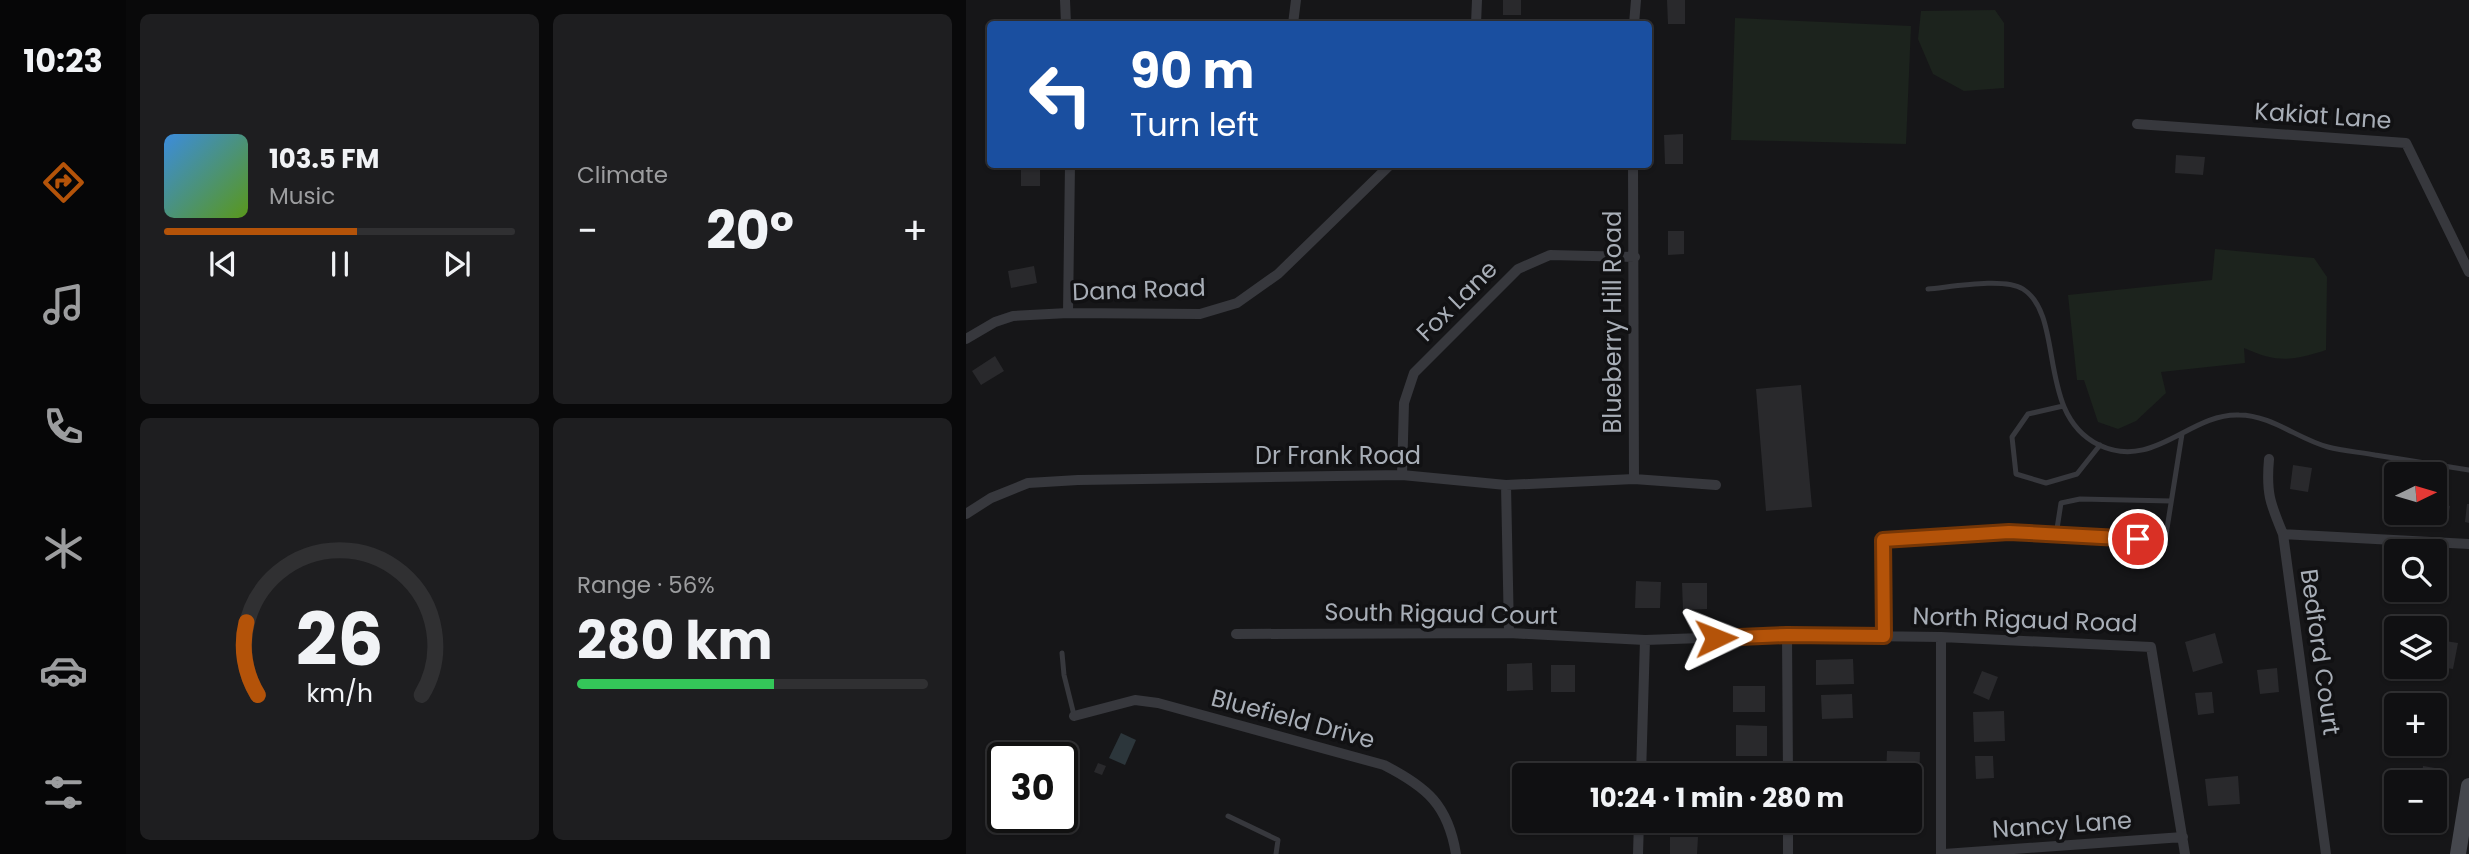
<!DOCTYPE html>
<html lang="en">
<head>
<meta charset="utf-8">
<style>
	body { margin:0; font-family:Poppins,sans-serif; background:#1e1e20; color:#f1f3f6; height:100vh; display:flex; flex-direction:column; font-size:26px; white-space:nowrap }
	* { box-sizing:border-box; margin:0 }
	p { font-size:23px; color:#9c9d9f }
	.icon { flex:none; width:38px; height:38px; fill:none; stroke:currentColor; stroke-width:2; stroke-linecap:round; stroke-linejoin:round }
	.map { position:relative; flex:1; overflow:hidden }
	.drawer { display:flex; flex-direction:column; gap:14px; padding:14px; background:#09090a; width:840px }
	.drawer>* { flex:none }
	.banner { position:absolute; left:21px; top:21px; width:665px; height:147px; border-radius:7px; box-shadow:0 2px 5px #0004,0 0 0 2px #303032; background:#1a4fa0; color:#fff; overflow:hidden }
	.needle { width:46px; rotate:85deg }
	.buttons { position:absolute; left:1418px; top:462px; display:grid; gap:14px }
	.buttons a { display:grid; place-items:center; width:63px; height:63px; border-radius:7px; background:#101012; box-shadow:0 2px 5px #0004,0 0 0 2px #303032; font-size:35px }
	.speed { position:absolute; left:21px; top:742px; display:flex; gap:14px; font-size:35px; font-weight:700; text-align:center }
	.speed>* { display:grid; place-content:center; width:91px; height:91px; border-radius:50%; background:#101012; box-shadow:0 2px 5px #0004,0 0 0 2px #303032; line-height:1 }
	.speed .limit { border:4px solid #111; border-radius:10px; background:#fff; color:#111 }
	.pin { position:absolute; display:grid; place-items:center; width:60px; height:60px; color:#fff; margin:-30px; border:4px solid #fff; border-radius:50%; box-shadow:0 2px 7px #0007 }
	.me { position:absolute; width:77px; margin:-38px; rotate:88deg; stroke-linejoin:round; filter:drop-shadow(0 0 5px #0008) }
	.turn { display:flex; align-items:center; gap:24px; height:147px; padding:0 28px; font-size:32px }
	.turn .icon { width:91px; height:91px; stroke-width:2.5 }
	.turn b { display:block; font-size:49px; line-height:60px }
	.big { font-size:52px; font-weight:700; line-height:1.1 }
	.drawer .widget { flex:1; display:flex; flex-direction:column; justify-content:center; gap:10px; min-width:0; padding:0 24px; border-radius:10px; background:#1e1e20 }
	.drawer .dial { align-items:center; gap:0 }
	.dial svg { height:182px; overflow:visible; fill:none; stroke:#303032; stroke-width:7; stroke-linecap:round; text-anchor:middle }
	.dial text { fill:#f1f3f6; stroke:none }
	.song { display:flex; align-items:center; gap:21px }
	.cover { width:84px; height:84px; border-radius:10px; background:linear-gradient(135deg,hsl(210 70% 55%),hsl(90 70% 35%)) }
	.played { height:7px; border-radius:4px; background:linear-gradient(90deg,#b45309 55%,#303032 55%) }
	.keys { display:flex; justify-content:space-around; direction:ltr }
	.heat { display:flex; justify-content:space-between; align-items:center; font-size:38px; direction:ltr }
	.charge { height:10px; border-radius:5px; background:linear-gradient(90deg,#34c759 56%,#303032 0) }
	.drawer .tiles { flex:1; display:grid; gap:14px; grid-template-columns:repeat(2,1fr) }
	.trip { position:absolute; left:546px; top:763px; width:410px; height:70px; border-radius:7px; background:#101012; box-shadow:0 2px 5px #0004,0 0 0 2px #303032; font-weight:700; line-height:70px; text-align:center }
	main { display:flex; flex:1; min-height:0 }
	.tabs { display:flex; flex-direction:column; width:126px; justify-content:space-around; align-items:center; background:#060607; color:#9c9d9f }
	.tabs .icon { width:49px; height:49px }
	.tabs .on { color:#b45309 }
	.tabs b { font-size:32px; color:#f1f3f6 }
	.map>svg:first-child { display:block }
	.green { fill:#1c231d }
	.water { fill:#2c363b }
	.building { fill:#29292c }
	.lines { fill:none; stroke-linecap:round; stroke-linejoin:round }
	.lane { stroke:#37383d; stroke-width:5 }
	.street { stroke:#37383d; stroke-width:10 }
	.secondary { stroke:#45474d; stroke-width:16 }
	.route-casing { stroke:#753606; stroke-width:18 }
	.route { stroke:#b45309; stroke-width:12 }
	.labels { text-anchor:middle; stroke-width:7; stroke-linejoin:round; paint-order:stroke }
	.street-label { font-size:24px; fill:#a8aeb7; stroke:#111113 }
</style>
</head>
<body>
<main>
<nav class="tabs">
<b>10:23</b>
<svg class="icon on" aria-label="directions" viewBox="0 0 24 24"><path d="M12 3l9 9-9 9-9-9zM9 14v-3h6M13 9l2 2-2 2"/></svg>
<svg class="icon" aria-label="music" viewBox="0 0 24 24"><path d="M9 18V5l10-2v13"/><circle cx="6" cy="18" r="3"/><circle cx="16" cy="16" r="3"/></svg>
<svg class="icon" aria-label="phone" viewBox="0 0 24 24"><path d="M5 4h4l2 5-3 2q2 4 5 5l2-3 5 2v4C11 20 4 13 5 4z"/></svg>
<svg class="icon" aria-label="climate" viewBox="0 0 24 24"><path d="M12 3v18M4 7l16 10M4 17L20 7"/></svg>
<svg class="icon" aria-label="car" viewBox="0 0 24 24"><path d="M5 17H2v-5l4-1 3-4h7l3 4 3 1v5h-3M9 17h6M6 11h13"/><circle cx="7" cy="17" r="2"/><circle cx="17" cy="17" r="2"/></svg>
<svg class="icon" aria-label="filters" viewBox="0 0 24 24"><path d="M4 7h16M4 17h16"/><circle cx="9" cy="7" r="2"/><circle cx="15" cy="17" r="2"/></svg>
</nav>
<section class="drawer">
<div class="tiles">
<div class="widget">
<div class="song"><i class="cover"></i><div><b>103.5 FM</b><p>Music</p></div></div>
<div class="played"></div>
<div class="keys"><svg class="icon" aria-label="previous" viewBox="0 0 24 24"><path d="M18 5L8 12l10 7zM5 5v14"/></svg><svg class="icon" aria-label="pause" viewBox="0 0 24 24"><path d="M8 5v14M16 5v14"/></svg><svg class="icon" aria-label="next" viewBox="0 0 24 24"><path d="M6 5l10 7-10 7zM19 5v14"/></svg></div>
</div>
<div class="widget"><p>Climate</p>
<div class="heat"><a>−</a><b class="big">20°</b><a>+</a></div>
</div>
<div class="widget dial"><svg viewBox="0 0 100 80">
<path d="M14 69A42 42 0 1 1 86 69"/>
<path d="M14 69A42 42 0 0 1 9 37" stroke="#b45309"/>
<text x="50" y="56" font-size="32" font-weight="700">26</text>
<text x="50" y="72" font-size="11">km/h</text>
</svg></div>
<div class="widget"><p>Range · 56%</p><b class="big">280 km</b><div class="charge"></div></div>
</div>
</section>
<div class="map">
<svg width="1503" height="854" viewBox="0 0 1503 854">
	<rect width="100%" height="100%" fill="#161618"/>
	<path class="green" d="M1029,10L1038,23V88L998,91L967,74L952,39L955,11Z
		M769,18L945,26L940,144L765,140Z
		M1249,249L1348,258L1361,277L1360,350C1326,361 1311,363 1278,348L1279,363L1195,372L1200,393L1170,421L1152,429L1132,422L1118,380H1111L1102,295L1246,280Z"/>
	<path class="water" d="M155,733L170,740L159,765L143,758Z"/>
	<path class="building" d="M537,0H555V15H537Z
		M701,0H719V24H702Z
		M717,134V164H699L698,135Z
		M1210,155L1239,157L1237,175L1209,173Z
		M55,164H74V186H55Z
		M702,231H718V254L702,255Z
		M68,266L71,283L45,288L42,271Z
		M29,356L38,371L15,385L6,371Z
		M835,385L846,507L800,511L790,389Z
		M1327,465L1346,468L1342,492L1324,489Z
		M1468,503L1484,506L1481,524L1456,521L1457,513H1468Z
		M1501,504H1503V523L1499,522Z
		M670,581L695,582L694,608H669Z
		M716,583H741V609L717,610Z
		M1447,590H1468L1467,594Z
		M1249,633L1257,663L1227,672L1219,642Z
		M1473,640L1492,643L1487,669L1468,666Z
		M887,659L888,684L850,685V660Z
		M566,663L567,690L541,691V664Z
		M585,665H609V692H585Z
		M1311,668L1313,692L1294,694L1291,670Z
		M1016,671L1032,677L1023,700L1007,693Z
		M767,686H799V712H767Z
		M1246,692L1248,713L1232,715L1229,693Z
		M886,694L887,718L856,719L855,695Z
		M1038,711L1039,741L1008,742L1007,712Z
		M770,725L801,726V756H770Z
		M921,751L954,752L953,782H943V775H920Z
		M1009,756H1027L1028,778L1010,779Z
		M132,763L140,766L136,775L128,772Z
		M1457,766L1475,769L1471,793L1468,792V782H1455Z
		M1272,776L1274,804L1242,806L1239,779Z
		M704,837H732L731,854H704Z"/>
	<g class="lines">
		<path class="lane" d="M962,289C985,287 1038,277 1057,289C1100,317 1069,414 1133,445C1188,471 1223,413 1273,415C1305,415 1332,439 1362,447C1377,451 1393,452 1409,455C1440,460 1472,465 1503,470
			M1097,406L1062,414L1046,437L1050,474L1080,483L1111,474L1134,445
			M1090,535L1095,503L1114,499L1205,501
			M918,555L917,540L1043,532L1199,541L1216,434
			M96,653L98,675L108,715
			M262,816L312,840L310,854"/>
		<path class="street" d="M99,0L100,24
			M327,24L330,0
			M510,24L511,0
			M668,24L670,0
			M1171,124L1440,143L1503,272
			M667,164L668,479
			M102,313L104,164
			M0,339L29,322L47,316L102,313L234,314L271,303L312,274L425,164
			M1303,459C1300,493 1304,503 1317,534L1360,854
			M436,475L438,403L448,373L552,269L584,255L669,257
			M540,485L543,633
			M0,514L25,498L62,483L112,480L436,475L540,485L668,479L750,485
			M1317,534L1503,544
			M270,634L543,633L679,640L821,635L975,637L1185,647L1219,854
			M821,635L822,775
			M918,636V555
			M108,716L169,700L192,703L418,765C461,787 482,805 490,854
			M675,775L679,640
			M822,821V854
			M672,854L673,821
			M975,854V637
			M978,854L1217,837"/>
		<path class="secondary" d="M1492,854L1503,786"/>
	</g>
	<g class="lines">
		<g class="route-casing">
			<path id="route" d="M750,638L821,635L918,636L917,540L1043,532L1172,539"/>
		</g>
		<use href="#route" class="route"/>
	</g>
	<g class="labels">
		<g class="street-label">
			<text transform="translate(1357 116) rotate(4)" y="8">Kakiat Lane</text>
			<text transform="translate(173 290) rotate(-2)" y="8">Dana Road</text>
			<text transform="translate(491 301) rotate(-45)" y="8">Fox Lane</text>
			<text transform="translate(647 322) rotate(-90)" y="8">Blueberry Hill Road</text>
			<text x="372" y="464">Dr Frank Road</text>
			<text transform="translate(475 614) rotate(1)" y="8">South Rigaud Court</text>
			<text transform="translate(1059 620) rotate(2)" y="8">North Rigaud Road</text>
			<text transform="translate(1354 652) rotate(82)" y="8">Bedford Court</text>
			<text transform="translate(327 719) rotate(15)" y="8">Bluefield Drive</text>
			<text transform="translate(1096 825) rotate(-4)" y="8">Nancy Lane</text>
		</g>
	</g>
</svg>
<div class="buttons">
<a><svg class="needle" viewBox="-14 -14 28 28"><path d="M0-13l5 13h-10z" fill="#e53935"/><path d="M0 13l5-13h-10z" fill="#9c9d9f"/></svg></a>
<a><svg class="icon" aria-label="search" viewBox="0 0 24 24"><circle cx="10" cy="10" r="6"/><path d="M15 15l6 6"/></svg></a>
<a><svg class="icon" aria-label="layers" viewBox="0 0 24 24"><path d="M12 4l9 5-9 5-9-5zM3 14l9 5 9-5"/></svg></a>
<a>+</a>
<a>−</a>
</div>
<div class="speed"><div class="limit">30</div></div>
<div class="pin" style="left:1172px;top:539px;background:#d93025"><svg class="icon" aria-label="arrive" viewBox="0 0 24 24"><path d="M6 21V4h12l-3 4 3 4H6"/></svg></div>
<svg class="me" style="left:750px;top:638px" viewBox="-20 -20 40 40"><path d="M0-17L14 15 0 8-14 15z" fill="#b45309" stroke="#fff" stroke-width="4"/></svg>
<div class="trip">10:24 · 1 min · 280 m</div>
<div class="banner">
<div class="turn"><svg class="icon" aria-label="left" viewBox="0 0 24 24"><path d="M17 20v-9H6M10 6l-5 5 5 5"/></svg><div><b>90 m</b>Turn left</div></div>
</div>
</div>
</main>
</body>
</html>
